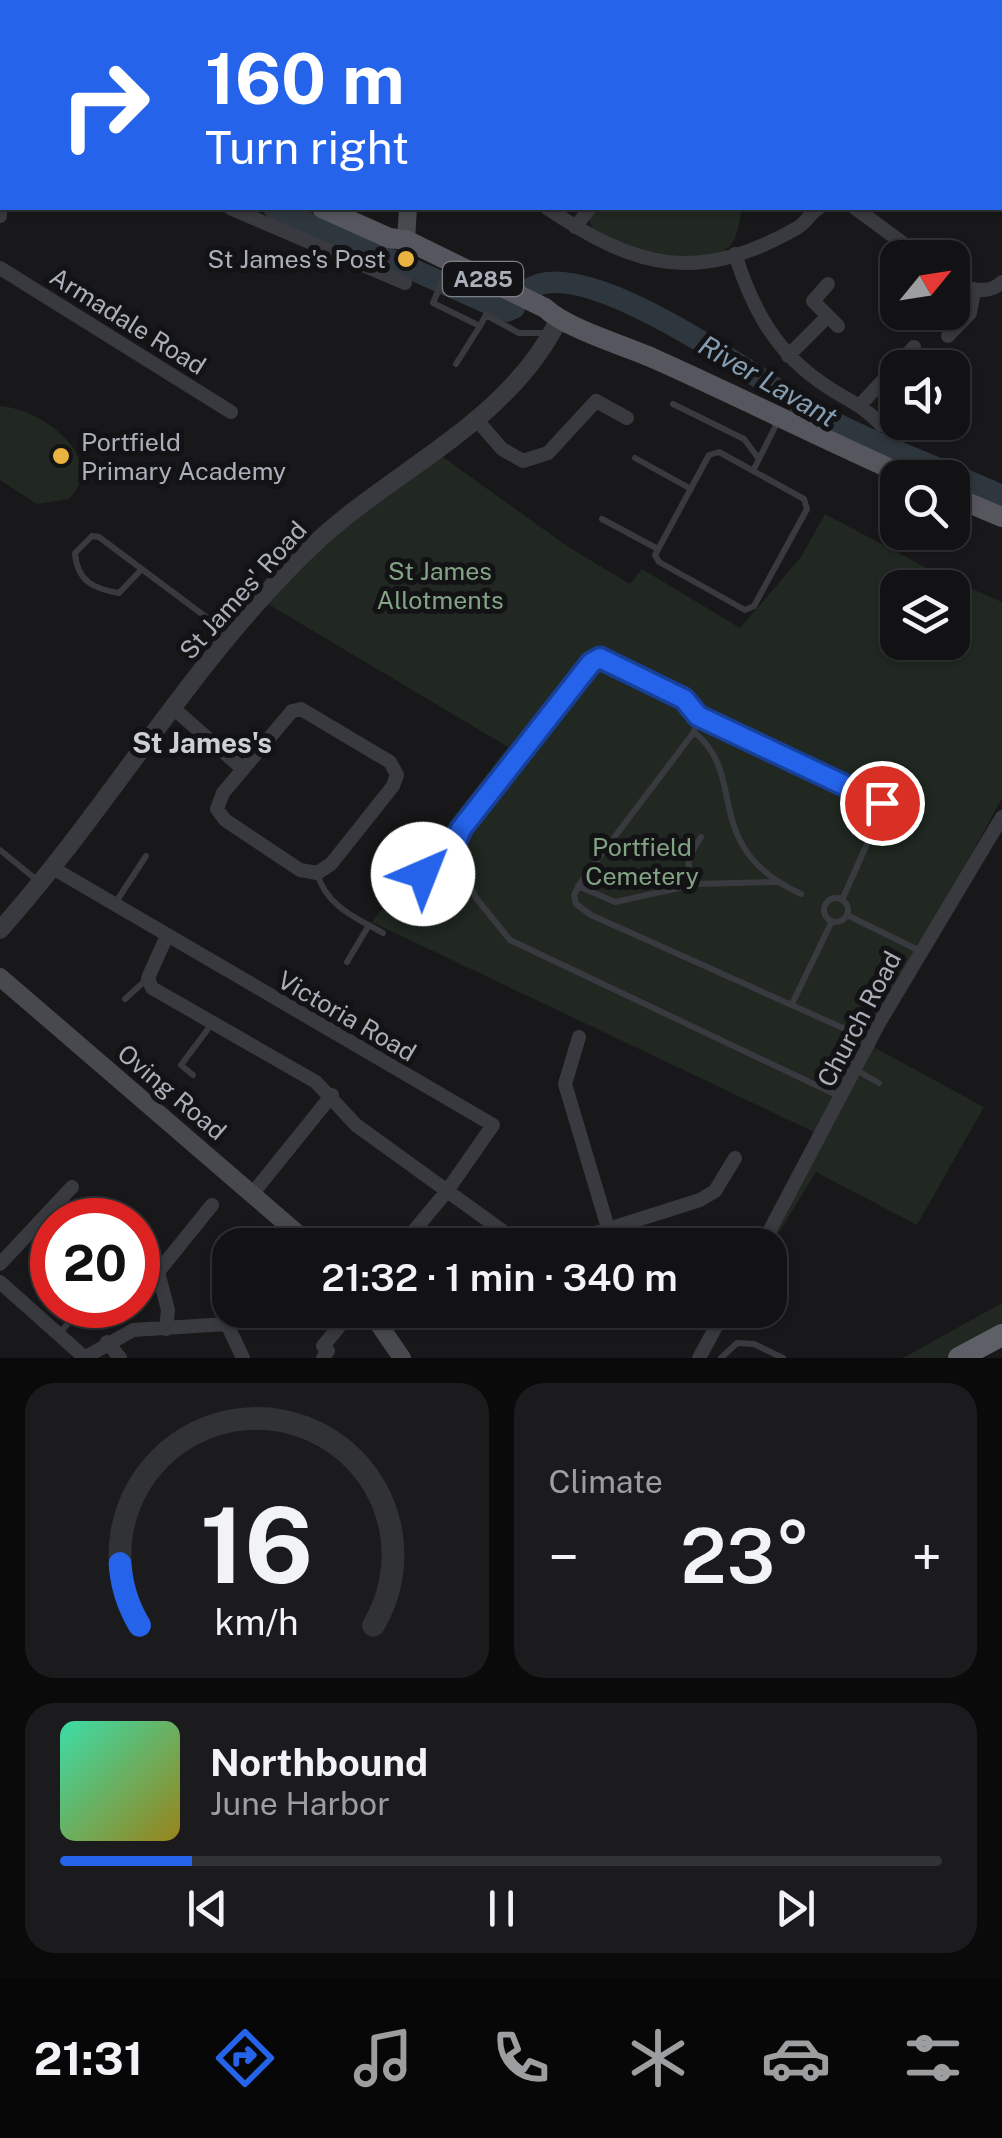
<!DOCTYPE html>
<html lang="en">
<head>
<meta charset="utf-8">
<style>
	body { margin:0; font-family:"Public Sans",sans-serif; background:#1b1b1d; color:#f1f3f6; height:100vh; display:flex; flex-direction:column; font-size:38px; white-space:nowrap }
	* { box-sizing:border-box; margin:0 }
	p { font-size:32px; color:#9c9ea0 }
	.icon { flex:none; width:55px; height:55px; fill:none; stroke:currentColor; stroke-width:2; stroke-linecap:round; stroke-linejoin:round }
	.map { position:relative; height:1358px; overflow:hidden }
	.details { display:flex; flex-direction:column; gap:25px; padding:25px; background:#0a0a0b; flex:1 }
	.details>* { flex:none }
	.hud { position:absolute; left:0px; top:0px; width:1002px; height:210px; box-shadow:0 2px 8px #0004,0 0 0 2px #313234; background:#2563eb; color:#fff; overflow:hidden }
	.needle { width:65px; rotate:60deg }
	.buttons { position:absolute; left:880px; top:240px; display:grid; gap:20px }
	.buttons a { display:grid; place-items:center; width:90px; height:90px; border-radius:20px; background:#121214; box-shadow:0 2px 8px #0004,0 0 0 2px #313234; font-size:50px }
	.speed { position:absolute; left:30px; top:1198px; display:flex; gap:20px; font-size:50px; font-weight:700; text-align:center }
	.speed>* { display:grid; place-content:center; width:130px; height:130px; border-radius:50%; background:#121214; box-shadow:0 2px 8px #0004,0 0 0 2px #313234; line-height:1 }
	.speed .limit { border:15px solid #d22; background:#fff; color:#111 }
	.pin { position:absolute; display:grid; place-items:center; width:85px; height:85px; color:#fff; margin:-42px; border:5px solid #fff; border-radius:50%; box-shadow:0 2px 10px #0007 }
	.me { position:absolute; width:110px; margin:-55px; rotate:44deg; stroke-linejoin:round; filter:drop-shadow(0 0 8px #0008) }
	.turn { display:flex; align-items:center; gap:35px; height:210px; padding:0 40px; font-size:45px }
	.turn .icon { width:130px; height:130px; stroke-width:2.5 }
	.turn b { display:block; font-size:70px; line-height:85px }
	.big { font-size:75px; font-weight:600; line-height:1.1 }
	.details .widget { flex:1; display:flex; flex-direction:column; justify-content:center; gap:15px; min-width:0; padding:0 35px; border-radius:30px; background:#1b1b1d }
	.details .dial { align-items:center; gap:0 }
	.dial svg { height:260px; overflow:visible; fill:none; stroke:#313234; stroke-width:7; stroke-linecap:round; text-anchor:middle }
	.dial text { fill:#f1f3f6; stroke:none }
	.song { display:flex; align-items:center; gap:30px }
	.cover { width:120px; height:120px; border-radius:15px; background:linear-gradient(135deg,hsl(160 70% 55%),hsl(50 70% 35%)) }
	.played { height:10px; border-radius:5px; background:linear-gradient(90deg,#2563eb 15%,#313234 15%) }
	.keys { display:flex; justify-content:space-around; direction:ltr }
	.heat { display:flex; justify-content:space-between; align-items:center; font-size:55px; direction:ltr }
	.details .tiles { flex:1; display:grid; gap:25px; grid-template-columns:1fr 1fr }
	.widget:last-child { grid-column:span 2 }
	.trip { position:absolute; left:212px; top:1228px; width:575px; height:100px; border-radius:30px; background:#121214; box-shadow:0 2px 8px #0004,0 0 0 2px #313234; font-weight:600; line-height:100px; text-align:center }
	.tab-bar { display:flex; height:160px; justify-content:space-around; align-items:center; background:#070708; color:#9c9ea0 }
	.tab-bar .icon { width:70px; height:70px }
	.tab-bar .active { color:#2563eb }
	.tab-bar b { font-size:45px; color:#f1f3f6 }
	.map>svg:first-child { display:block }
	.green { fill:#202821; fill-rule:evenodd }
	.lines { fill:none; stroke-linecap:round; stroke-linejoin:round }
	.river { stroke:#2f373e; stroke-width:22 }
	.service { stroke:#393a3f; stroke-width:6 }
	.minor { stroke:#393a3f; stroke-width:14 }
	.tertiary { stroke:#393a3f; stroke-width:18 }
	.secondary { stroke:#48494f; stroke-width:18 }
	.primary { stroke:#56575e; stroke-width:20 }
	.trunk { stroke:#5e6067; stroke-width:22 }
	.route-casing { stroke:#184099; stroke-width:25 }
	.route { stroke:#2563eb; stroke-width:18 }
	.poi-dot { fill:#eab240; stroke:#131315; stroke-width:4 }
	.labels { text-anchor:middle; stroke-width:10; stroke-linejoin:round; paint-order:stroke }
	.shield { fill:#131315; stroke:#7d8088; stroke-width:2.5 }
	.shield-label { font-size:22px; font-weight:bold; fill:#abafb9 }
	.poi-label { font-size:25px; fill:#abafb9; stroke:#131315; text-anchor:end }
	.street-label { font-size:25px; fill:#abafb9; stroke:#131315 }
	.park-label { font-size:25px; fill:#83a385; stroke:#131315 }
	.water-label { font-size:28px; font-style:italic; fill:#849db2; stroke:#131315 }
	.neighbourhood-label { font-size:28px; font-weight:bold; fill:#cccfd6; stroke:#131315 }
</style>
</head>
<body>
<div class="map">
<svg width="1002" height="1358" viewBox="0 0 1002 1358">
	<rect width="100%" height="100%" fill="#18181a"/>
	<path class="green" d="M596,208H742C740,217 739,229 735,238C715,281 626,246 595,234L589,219Z
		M0,406C39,408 110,457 69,499L37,504L0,480Z
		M440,455L567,546L630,584L642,569L740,628L801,557L825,514L936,573L1002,602V798L868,1044L984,1107L917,1225L816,1172L770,1247L754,1245L816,1133L372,922L508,747L268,604L316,551ZM898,588H952V642H898Z
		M1002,1303V1330L946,1358H903Z"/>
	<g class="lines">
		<path class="river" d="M0,98L2,99
			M274,208L506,311L514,308
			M531,288C589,254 759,381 812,411C872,444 940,468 1002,496"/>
		<path class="service" d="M448,267L433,303L480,326L486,315L519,333H545
			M456,364L480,326
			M673,404L744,439L759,459
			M719,452L804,499L807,509L754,606L745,610L659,562L655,555L709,455Z
			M635,458L691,489
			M753,471L777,423
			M602,519L658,549
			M140,571L119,593C94,589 77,581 75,553L92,536L99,537L230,635
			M698,716L884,806L842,900
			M694,732L582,880L574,895L576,904L591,915L843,1028
			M453,849L428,863L425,878L437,885L464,878
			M0,850L38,881
			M317,873C326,906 356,918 383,933
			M698,883C681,867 690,854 701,837
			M578,886L615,902L697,884L775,882
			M801,894C698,846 750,776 694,732L698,716L689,703L604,658L591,663L461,829L453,849L476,898L510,940L841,1097
			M824 910a12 12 0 1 1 24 0a12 12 0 1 1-24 0Z
			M114,905L146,856
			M847,915L920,951
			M347,962L369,925
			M125,999L147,979
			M792,1004L832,921
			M856,1070L879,1083
			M193,1075L181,1065L211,1025
			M138,1275L158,1286
			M59,1334L70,1321
			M721,1358L737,1343L754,1344L783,1358"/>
		<path class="minor" d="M89,0L95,2
			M110,2L112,0
			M1000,30L1002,28
			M0,152L2,151
			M1000,182H1002
			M0,207V216
			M230,208L405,283
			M547,208C635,268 697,285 797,228C806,223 810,213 819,208
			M855,208L923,258
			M575,227L590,208
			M735,254C751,305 774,350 819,381C841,398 862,403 881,425
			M0,268L231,412
			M952,282C969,289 987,296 1002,282
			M828,284L813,301L838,326
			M948,336L970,313L974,291
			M788,356L828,316
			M862,403L914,347
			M476,419L502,449L523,461L548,453L596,401L627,418
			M173,708L243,769
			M301,709L390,762L397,775L393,786L331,864L317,873L300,870L225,820L217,809L223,793L292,711Z
			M51,867L493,1125L447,1191L402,1245
			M166,938L148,978L152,988L316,1082L356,1125L522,1245
			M579,1037L565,1084L608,1228
			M253,1193L332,1095
			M558,1245L700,1200L715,1191L735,1158
			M762,1245L879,1023L1002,817
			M0,1264L72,1187
			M0,1282L84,1357
			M561,1312L562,1310
			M227,1324L243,1358
			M166,1329L168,1310L158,1272L212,1205
			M107,1342L120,1358
			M84,1358L133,1330L227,1324L246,1310
			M323,1358L328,1351L323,1346L353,1310
			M699,1358L725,1310"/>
		<path class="tertiary" d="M0,930C109,808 191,662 310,548C391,470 507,424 558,321"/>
		<path class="secondary" d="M349,0L350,2
			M406,240L408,208
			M0,977L311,1245
			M369,1310L402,1358"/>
		<path class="primary" d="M0,59L2,60
			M322,208L389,238L406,240L545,308C567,329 626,346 657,360C742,398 825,440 911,478
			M952,496L1002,517"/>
		<path class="trunk" d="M959,1358L1002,1335"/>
	</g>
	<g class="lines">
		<g class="route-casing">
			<path id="route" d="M423,874L428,862L453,849L461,829L591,663L600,658L684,699L698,716L882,803"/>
		</g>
		<use href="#route" class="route"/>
	</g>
	<g class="poi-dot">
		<circle cx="406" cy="259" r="10"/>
		<circle cx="61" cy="456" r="10"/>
	</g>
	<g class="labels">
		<rect class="shield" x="443" y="262" width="80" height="34" rx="8"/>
		<g class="shield-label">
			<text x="483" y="287">A285</text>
		</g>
		<g class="poi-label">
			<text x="386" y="268">St James's Post</text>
			<text x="81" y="451" text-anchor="start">Portfield<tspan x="81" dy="29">Primary Academy</tspan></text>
		</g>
		<g class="street-label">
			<text transform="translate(128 321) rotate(32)" y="9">Armadale Road</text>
			<text transform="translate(243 590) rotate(-48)" y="9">St James' Road</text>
			<text transform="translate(347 1016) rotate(30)" y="9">Victoria Road</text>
			<text transform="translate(859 1019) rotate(-62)" y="9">Church Road</text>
			<text transform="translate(172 1092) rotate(40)" y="9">Oving Road</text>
		</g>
		<g class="park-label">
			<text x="440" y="580">St James<tspan x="440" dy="29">Allotments</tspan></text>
			<text x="642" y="856">Portfield<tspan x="642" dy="29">Cemetery</tspan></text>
		</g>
		<g class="water-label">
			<text transform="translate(768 381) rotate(30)" y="10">River Lavant</text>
		</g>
		<g class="neighbourhood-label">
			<text x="202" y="753">St James's</text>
		</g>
	</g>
</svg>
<div class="buttons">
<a><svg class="needle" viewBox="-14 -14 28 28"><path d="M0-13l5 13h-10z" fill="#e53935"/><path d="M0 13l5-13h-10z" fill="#9c9ea0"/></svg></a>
<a><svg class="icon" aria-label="sound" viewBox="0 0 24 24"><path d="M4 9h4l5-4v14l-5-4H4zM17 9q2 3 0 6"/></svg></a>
<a><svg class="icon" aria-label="search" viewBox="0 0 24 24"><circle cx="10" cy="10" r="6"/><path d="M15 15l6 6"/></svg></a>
<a><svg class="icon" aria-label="layers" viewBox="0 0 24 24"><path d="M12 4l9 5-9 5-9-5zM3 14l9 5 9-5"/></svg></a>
</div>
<div class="speed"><div class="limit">20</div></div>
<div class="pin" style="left:882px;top:803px;background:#d93025"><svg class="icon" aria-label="arrive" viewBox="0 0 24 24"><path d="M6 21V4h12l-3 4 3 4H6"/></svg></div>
<svg class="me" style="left:423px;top:874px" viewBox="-20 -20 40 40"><circle r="19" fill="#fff"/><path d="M0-13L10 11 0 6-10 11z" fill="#2563eb"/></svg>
<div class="trip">21:32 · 1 min · 340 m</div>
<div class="hud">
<div class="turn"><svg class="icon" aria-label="right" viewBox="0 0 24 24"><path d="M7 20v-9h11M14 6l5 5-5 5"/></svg><div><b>160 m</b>Turn right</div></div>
</div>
</div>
<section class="details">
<div class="tiles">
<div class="widget dial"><svg viewBox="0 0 100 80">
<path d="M14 69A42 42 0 1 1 86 69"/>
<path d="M14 69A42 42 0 0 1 8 50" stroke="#2563eb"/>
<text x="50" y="56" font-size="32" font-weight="700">16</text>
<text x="50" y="72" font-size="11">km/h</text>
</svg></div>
<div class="widget"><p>Climate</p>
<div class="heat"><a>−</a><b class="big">23°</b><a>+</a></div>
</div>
<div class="widget">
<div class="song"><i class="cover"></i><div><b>Northbound</b><p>June Harbor</p></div></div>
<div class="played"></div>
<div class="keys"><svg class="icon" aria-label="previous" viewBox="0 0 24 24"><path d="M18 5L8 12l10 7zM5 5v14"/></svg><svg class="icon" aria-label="pause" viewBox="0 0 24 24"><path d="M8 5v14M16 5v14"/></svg><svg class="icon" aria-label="next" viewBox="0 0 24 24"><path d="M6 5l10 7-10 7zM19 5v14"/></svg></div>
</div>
</div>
</section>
<nav class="tab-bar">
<b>21:31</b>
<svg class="icon active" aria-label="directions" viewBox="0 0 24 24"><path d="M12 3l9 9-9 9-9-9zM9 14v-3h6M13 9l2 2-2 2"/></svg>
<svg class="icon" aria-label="music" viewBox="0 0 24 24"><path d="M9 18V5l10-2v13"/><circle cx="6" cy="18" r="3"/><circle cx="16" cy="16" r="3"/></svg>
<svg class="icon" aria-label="phone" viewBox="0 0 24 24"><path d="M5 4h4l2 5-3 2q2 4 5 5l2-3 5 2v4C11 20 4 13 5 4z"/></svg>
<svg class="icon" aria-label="climate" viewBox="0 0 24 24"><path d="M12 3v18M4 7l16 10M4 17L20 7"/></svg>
<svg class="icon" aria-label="car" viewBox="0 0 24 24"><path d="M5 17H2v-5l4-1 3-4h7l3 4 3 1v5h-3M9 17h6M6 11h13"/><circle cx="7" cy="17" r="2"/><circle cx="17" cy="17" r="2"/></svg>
<svg class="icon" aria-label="filters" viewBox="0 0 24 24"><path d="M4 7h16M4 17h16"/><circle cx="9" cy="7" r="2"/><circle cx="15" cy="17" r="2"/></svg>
</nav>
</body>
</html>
